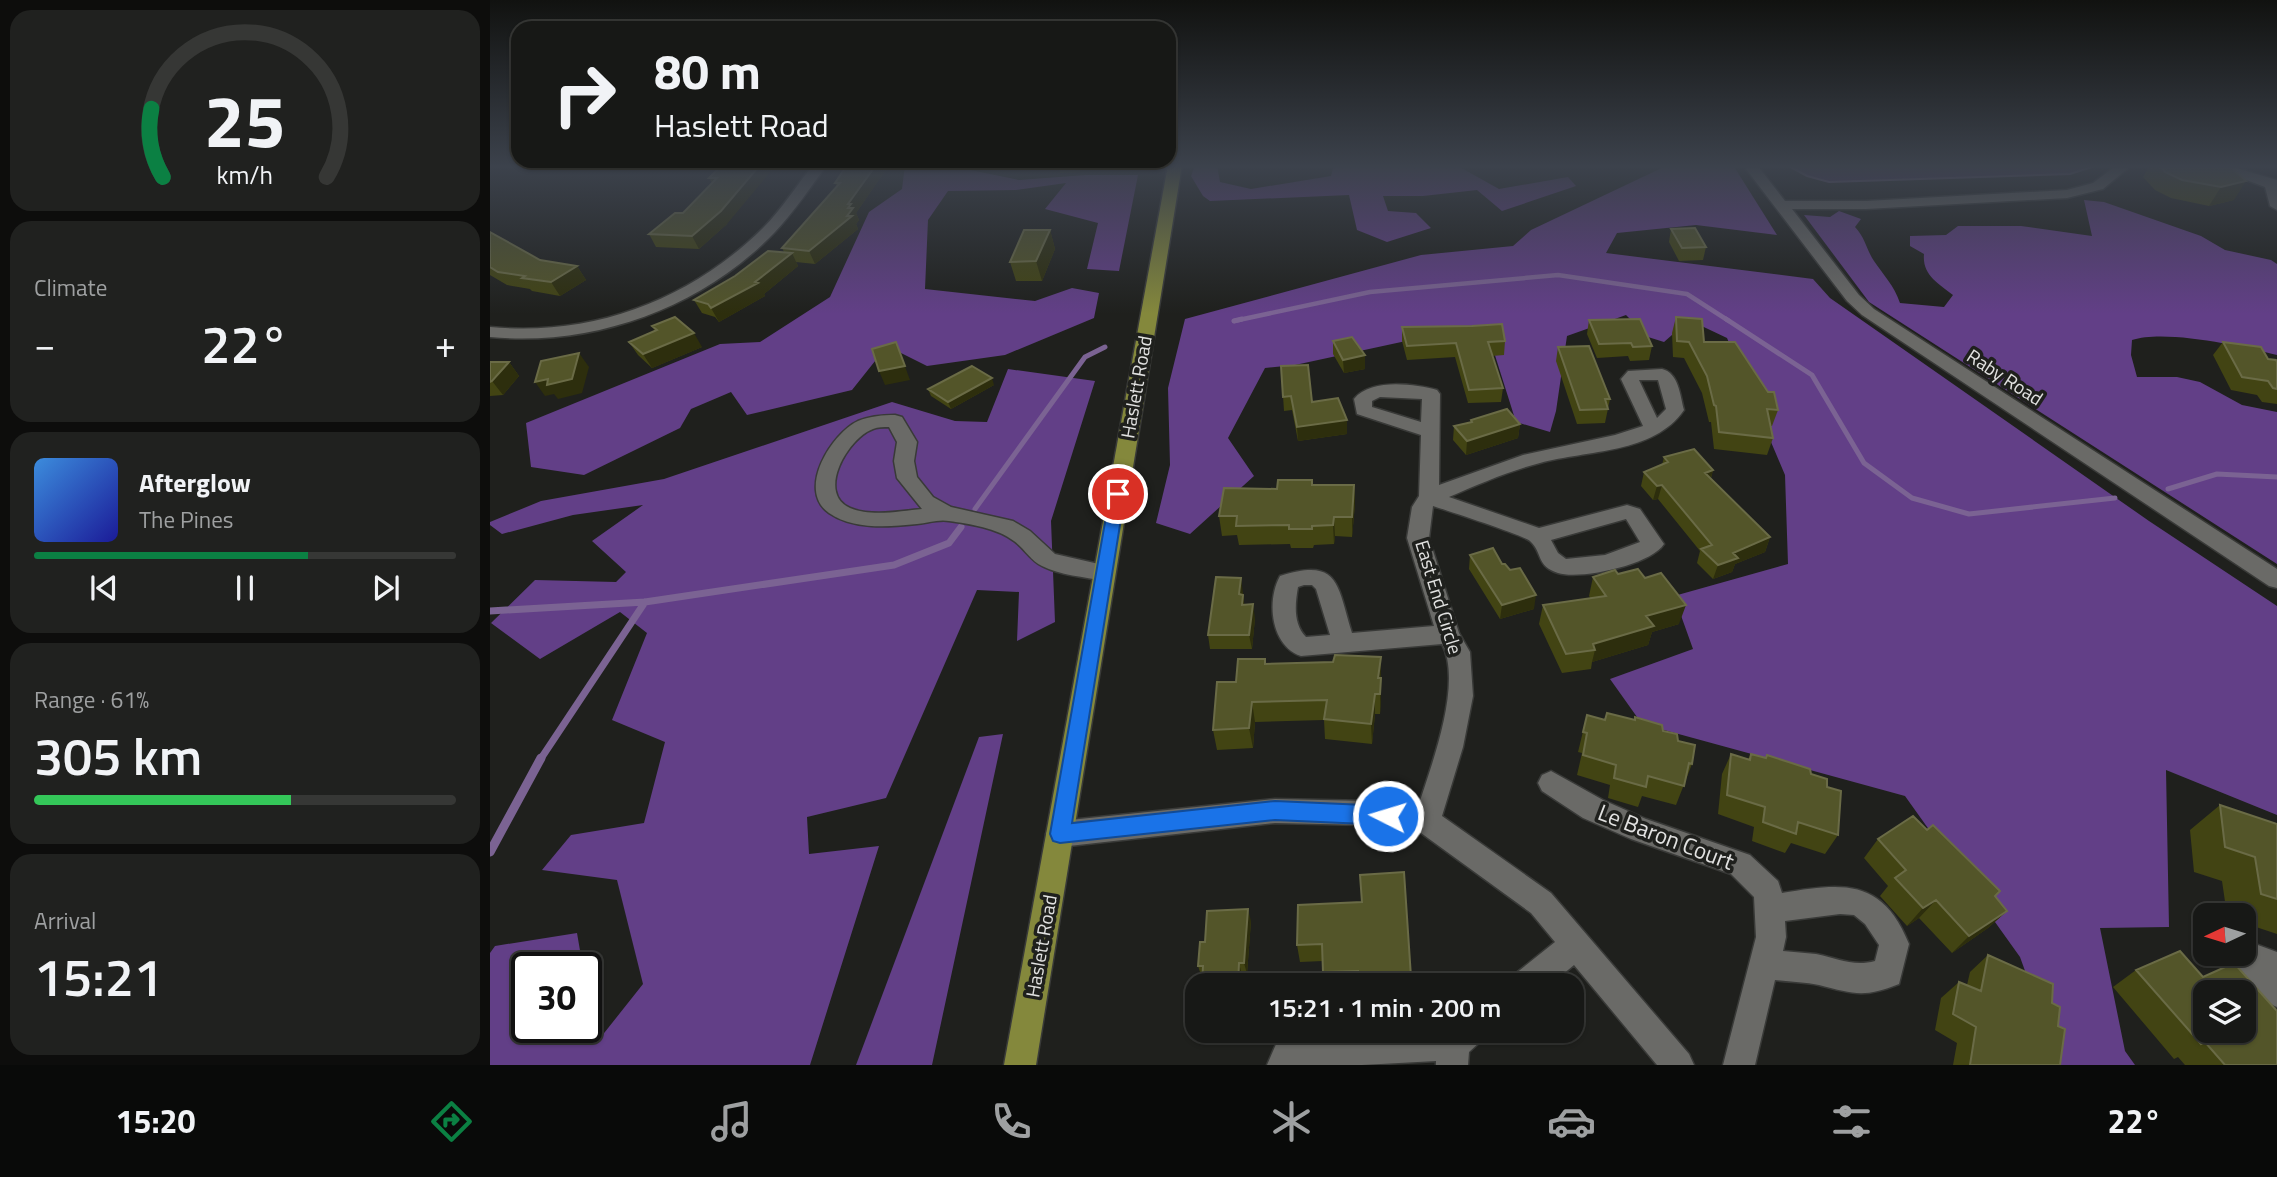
<!DOCTYPE html>
<html lang="en">
<head>
<meta charset="utf-8">
<style>
	body { margin:0; font-family:"Titillium Web",sans-serif; background:#20211f; color:#f1f3f6; height:100vh; display:flex; flex-direction:column; font-size:26px; white-space:nowrap }
	* { box-sizing:border-box; margin:0 }
	p { font-size:23px; color:#9ea0a1 }
	.icon { flex:none; width:38px; height:38px; fill:none; stroke:currentColor; stroke-width:2; stroke-linecap:round; stroke-linejoin:round }
	.map { position:relative; flex:1; overflow:hidden }
	.drawer { display:flex; flex-direction:column; gap:10px; padding:10px; background:#0d0d0c; width:490px }
	.drawer>* { flex:none }
	.top-card { position:absolute; left:21px; top:21px; width:665px; height:147px; border-radius:21px; box-shadow:0 2px 5px #0004,0 0 0 2px #363735; background:#171816; color:#f1f3f6; overflow:hidden }
	.needle { width:46px; rotate:266deg }
	.tools { position:absolute; left:1703px; top:903px; display:grid; gap:14px }
	.tools a { display:grid; place-items:center; width:63px; height:63px; border-radius:14px; background:#171816; box-shadow:0 2px 5px #0004,0 0 0 2px #363735; font-size:35px }
	.speed { position:absolute; left:21px; top:952px; display:flex; gap:14px; font-size:35px; font-weight:700; text-align:center }
	.speed>* { display:grid; place-content:center; width:91px; height:91px; border-radius:50%; background:#171816; box-shadow:0 2px 5px #0004,0 0 0 2px #363735; line-height:1 }
	.speed .limit { border:4px solid #111; border-radius:10px; background:#fff; color:#111 }
	.pin { position:absolute; display:grid; place-items:center; width:60px; height:60px; color:#fff; margin:-30px; border:4px solid #fff; border-radius:50%; box-shadow:0 2px 7px #0007 }
	.me { position:absolute; width:77px; margin:-38px; rotate:275deg; stroke-linejoin:round; filter:drop-shadow(0 0 5px #0008) }
	.turn { display:flex; align-items:center; gap:24px; height:147px; padding:0 28px; font-size:32px }
	.turn .icon { width:91px; height:91px; stroke-width:2.5 }
	.turn b { display:block; font-size:49px; line-height:60px }
	.big { font-size:52px; font-weight:600; line-height:1.1 }
	.drawer .widget { flex:1; display:flex; flex-direction:column; justify-content:center; gap:10px; min-width:0; padding:0 24px; border-radius:21px; background:#20211f }
	.drawer .dial { align-items:center; gap:0 }
	.dial svg { height:182px; overflow:visible; fill:none; stroke:#363735; stroke-width:7; stroke-linecap:round; text-anchor:middle }
	.dial text { fill:#f1f3f6; stroke:none }
	.song { display:flex; align-items:center; gap:21px }
	.cover { width:84px; height:84px; border-radius:10px; background:linear-gradient(135deg,hsl(210 70% 55%),hsl(240 70% 35%)) }
	.played { height:7px; border-radius:4px; background:linear-gradient(90deg,#0b8043 65%,#363735 65%) }
	.keys { display:flex; justify-content:space-around; direction:ltr }
	.heat { display:flex; justify-content:space-between; align-items:center; font-size:38px; direction:ltr }
	.charge { height:10px; border-radius:5px; background:linear-gradient(90deg,#34c759 61%,#363735 0) }
	.trip { position:absolute; left:695px; top:973px; width:399px; height:70px; border-radius:21px; background:#171816; box-shadow:0 2px 5px #0004,0 0 0 2px #363735; font-weight:600; line-height:70px; text-align:center }
	.menu { display:flex; height:112px; justify-content:space-around; align-items:center; background:#090a09; color:#9ea0a1 }
	.menu .icon { width:49px; height:49px }
	.menu .on { color:#0b8043 }
	.menu b { font-size:32px; color:#f1f3f6 }
	main { display:flex; flex:1; min-height:0 }
	.map>svg:first-child { display:block }
	.forest { fill:#623f87 }
	.water { fill:#4f2c72; stroke:#7b6393; stroke-width:2 }
	.lines { fill:none; stroke-linecap:round; stroke-linejoin:round }
	.stream-far3 { stroke:#7b6393; stroke-width:4.5 }
	.stream-far2 { stroke:#7b6393; stroke-width:5 }
	.stream-far1 { stroke:#7b6393; stroke-width:7 }
	.stream { stroke:#7b6393; stroke-width:9 }
	.minor-casing { stroke:#393a38; stroke-width:3 }
	.major-casing { stroke:#393a38; stroke-width:3 }
	.minor { fill:#6a6a67; fill-rule:evenodd }
	.major { fill:#84883c; fill-rule:evenodd }
	.wall { fill:#424413 }
	.shaded-wall { fill:#2d2e0d }
	.building { fill:#535529; stroke:#6a6b46; stroke-width:2; fill-rule:evenodd }
	.route { fill:#1a73e8; stroke:#114b97; stroke-width:2 }
	.labels { text-anchor:middle; stroke-width:7; stroke-linejoin:round; paint-order:stroke }
	.street-label { font-size:19px; fill:#e2e2e1; stroke:#1f201d }
	.near-street-label { font-size:23px; fill:#e2e2e1; stroke:#1f201d }
</style>
</head>
<body>
<main>
<section class="drawer">
<div class="widget dial"><svg viewBox="0 0 100 80">
<path d="M14 69A42 42 0 1 1 86 69"/>
<path d="M14 69A42 42 0 0 1 9 39" stroke="#0b8043"/>
<text x="50" y="56" font-size="32" font-weight="700">25</text>
<text x="50" y="72" font-size="11">km/h</text>
</svg></div>
<div class="widget"><p>Climate</p>
<div class="heat"><a>−</a><b class="big">22°</b><a>+</a></div>
</div>
<div class="widget">
<div class="song"><i class="cover"></i><div><b>Afterglow</b><p>The Pines</p></div></div>
<div class="played"></div>
<div class="keys"><svg class="icon" aria-label="previous" viewBox="0 0 24 24"><path d="M18 5L8 12l10 7zM5 5v14"/></svg><svg class="icon" aria-label="pause" viewBox="0 0 24 24"><path d="M8 5v14M16 5v14"/></svg><svg class="icon" aria-label="next" viewBox="0 0 24 24"><path d="M6 5l10 7-10 7zM19 5v14"/></svg></div>
</div>
<div class="widget"><p>Range · 61%</p><b class="big">305 km</b><div class="charge"></div></div>
<div class="widget"><p>Arrival</p><b class="big">15:21</b></div>
</section>
<div class="map">
<svg width="1787" height="1065" viewBox="0 0 1787 1065">
	<rect width="100%" height="100%" fill="#1f201d"/>
	<path class="forest" d="M415,165H467L466,167L529,180L596,175H648L629,271L597,269L608,223L555,209L576,183L526,190L458,191L438,220L435,289L545,301L582,288L609,293L604,318L515,355L437,366L397,346L362,390L257,415L241,392L201,409L190,428L94,475L41,467L36,423L230,344L270,342L340,297L379,212L412,189Z
		M705,165H727L730,182L761,189L841,176L844,165H966L1009,189L1078,177L1086,186L1012,211L987,190L933,196H893L898,211L926,213L941,228L897,242L867,230L859,195L720,201L713,196L701,176Z
		M1178,165H1243L1287,235L1206,225L1127,233L1116,253L1323,279L1340,298L1659,521L1787,606V815L1676,770L1679,927L1610,928L1635,1051L1645,1065H1569L1530,957L1415,796L1152,724L1120,679L1203,649L1184,596L1298,564L1295,475L1237,338L1199,320L1174,342L1158,337L1136,315L1077,336L1066,411L1060,432L1026,422L997,330L953,333L805,365L775,368L738,438L764,476L700,534L666,523L680,465L678,388L695,319L931,255L1023,246L1041,230Z
		M1594,200L1614,202L1711,236L1735,250L1781,260L1787,264V355C1752,346 1675,329 1642,340L1641,355L1647,377H1687L1710,382L1752,405L1787,412V564L1379,302L1314,215L1340,217L1349,211L1371,219L1365,227C1376,239 1376,249 1384,261C1394,276 1404,285 1410,303L1454,307L1463,295C1448,283 1432,275 1434,254L1420,246V236L1456,235L1468,226H1531L1602,236Z
		M518,369L605,381L561,521L565,622L527,641L529,592L487,590L396,798L317,817L319,854L389,846L320,1065H0V953L5,946L87,933L93,968H37V1027H96V985L107,1042L153,984L127,880L52,870L81,835L154,823L175,742L122,720L157,633L130,612L50,659L1,623L45,580L126,582L136,572L102,541L153,505L83,515L12,534L0,525V522L51,501L174,479L402,402L465,421L497,422Z
		M513,734L442,1065H366L489,737Z"/>
	<path class="water" d="M1297,165H1608L1580,174L1339,182L1317,176Z"/>
	<g class="lines">
		<path class="stream-far3" d="M744,321L880,292L1068,275L1197,294L1239,321"/>
		<path class="stream-far2" d="M1236,319L1322,375L1374,463L1422,498L1479,514L1625,498
			M744,321L752,319
			M1678,489L1727,474L1787,477
			M485,509L595,357L615,347"/>
		<path class="stream-far1" d="M0,611L155,602L404,565L459,543L471,527
			M50,760L155,602"/>
		<path class="stream" d="M0,852L51,758"/>
		<g class="minor-casing">
			<path id="minor" d="M323,165H337C320,188 304,212 285,232C212,308 104,347 0,337V327C102,337 200,300 273,228C292,209 306,186 323,165Z
				M1253,165H1267L1295,201H1376L1577,190L1603,183L1627,165H1642L1613,189L1577,198L1376,209H1302L1369,295L1384,309L1787,569V588L1779,586L1372,315L1357,301Z
				M1716,165H1736L1787,180V210L1780,206L1775,187Z
				M1172,369C1189,373 1190,396 1194,410C1164,454 1097,450 1050,463C1019,471 989,484 959,497L1049,528L1137,505L1150,509L1174,544C1161,565 1090,580 1068,573C1046,566 1053,553 1040,541C1033,535 958,511 943,506L939,538L969,633L980,652L983,696L973,747L952,816L1061,893L1199,1054L1204,1065H1167L1084,965L1060,985H1021L1025,974L1065,942L1041,913L931,833L878,825L785,823L570,847L560,843L556,834L560,825L570,821L785,799L878,801L928,807C941,766 973,684 952,644L811,656C781,646 776,601 790,576C850,557 847,585 862,633L944,626L917,538L922,507L929,496L931,435L867,414L864,399C881,378 924,384 947,390L950,394L949,485L1033,455L1125,435L1153,426L1131,379L1138,371ZM1149,380H1168L1176,409L1167,418ZM890,397L932,399L931,422L882,407V401ZM1136,519L1150,542L1115,555L1076,559L1068,553L1061,540ZM814,585H822L826,589L840,635L816,637C803,624 805,604 808,587Z
				M405,415L412,417L427,442L424,461L427,477L443,497L461,507L523,521L540,531L565,554L622,567L625,573L622,579L614,581C595,577 569,575 552,566C541,561 534,548 524,541C507,528 480,524 459,521C449,519 437,523 427,524C399,527 363,530 339,513C306,490 342,433 368,421C380,416 393,415 405,415ZM399,427L407,442L404,461L407,478L432,509C411,511 381,517 360,508C326,493 358,438 383,429C388,427 394,427 399,427Z
				M1061,771L1113,800L1156,819L1260,855L1288,881L1292,893C1354,883 1392,878 1419,944L1409,984C1374,998 1364,994 1329,985C1315,982 1300,982 1285,980L1265,1065H1233L1266,937L1264,897L1241,874L1141,839L1093,818L1052,791L1048,783L1052,775ZM1350,914L1364,915L1375,924L1389,945L1385,961C1363,967 1347,958 1326,954C1315,953 1304,952 1293,951L1296,937L1295,921Z
				M1757,941L1787,952V1007C1770,1000 1744,972 1743,954H1754V942Z
				M912,1031H995L990,1042L979,1052L978,1065H946V1061L872,1065H777L787,1042L798,1037Z"/>
		</g>
		<g class="major-casing">
			<path id="major" d="M678,165H692L546,1065H514Z"/>
		</g>
		<use href="#minor" class="minor"/>
		<use href="#major" class="major"/>
	</g>
	<path class="wall" d="M232,165L237,224L209,249L166,247L159,234L193,213L222,183L219,178Z
		M357,165H399L366,213L369,220L366,224L368,229L325,264L306,262L308,266L274,294L275,296L229,322L225,317L212,313L204,300L294,252L292,248L347,187L345,183Z
		M568,165H592L590,172L570,173Z
		M1660,165H1733L1744,200L1719,206L1681,198L1665,190L1653,177Z
		M1181,229L1216,247L1213,260L1189,261L1179,242Z
		M560,230L565,249L552,281H526L520,262Z
		M0,232L50,260L87,266L96,280L70,296L42,291L40,289L17,285L0,275Z
		M1186,317L1288,410L1282,426H1281L1283,438L1277,455L1224,449L1221,422H1219L1212,393L1194,358L1183,357L1182,333Z
		M1099,320L1162,346L1159,360L1140,361L1138,356L1107,358L1097,334Z
		M162,326L212,347L162,368L148,355L139,342L165,331Z
		M912,327L1015,341L1014,355L1002,356L1013,388L1011,402L978,403L965,357L917,360L912,341Z
		M843,341L875,369L854,373L843,354Z
		M1733,342L1787,362V404L1772,402L1767,395L1741,390L1723,355Z
		M1068,347L1120,399L1115,423L1087,424L1066,361Z
		M0,362H19L29,376L13,395L0,396Z
		M791,366L822,402L857,420V434L808,441L802,410L794,411Z
		M504,385L461,409L441,396L438,389Z
		M981,420L1030,424L1028,438L976,455L963,440L964,426L980,422Z
		M1174,457L1223,470L1221,478L1280,537L1275,552L1245,564L1242,572L1223,579L1207,563L1210,551L1168,499L1163,500L1151,486L1154,472L1172,465Z
		M823,485H864L865,504L862,537L845,536L844,544L824,545L823,548H801L800,544L749,545L747,535L732,536L729,516L787,489Z
		M980,555L1012,564L1020,570L1044,609L1010,619L979,569Z
		M1128,574L1189,624L1162,632L1158,645L1102,662L1101,669L1072,673L1049,624L1053,605L1101,599L1099,596L1103,577Z
		M753,592L754,605L765,618L762,649H720L718,635Z
		M891,657V698L890,714H885L882,744L835,739L834,720L765,722L763,748L727,750L723,730L746,682L776,664L843,662Z
		M1097,715L1115,720L1173,731L1188,741L1202,764L1186,805L1152,796L1148,807L1118,798L1120,785L1087,775L1092,753L1088,752Z
		M1241,754L1258,759L1261,754L1275,758L1277,755L1321,774L1337,787L1348,835L1335,854L1301,843L1295,853L1262,841L1264,827L1228,814L1232,774Z
		M1730,805L1787,824V934L1754,923V915H1737L1732,881L1704,872L1700,830Z
		M1388,839L1505,896L1517,911L1498,928L1462,953L1429,918L1417,926L1390,896L1398,886L1374,858Z
		M808,905L921,977V985H835L833,961L810,962L807,945Z
		M761,921L757,974L752,975L751,985H712V978L708,966L715,942Z
		M1498,955L1562,1003L1568,1026L1570,1065H1463L1467,1043L1445,1030L1451,998L1469,982L1477,985L1480,972Z
		M1646,970L1713,977L1787,1065H1695L1688,1057L1684,1059L1623,987Z"/>
	<path class="shaded-wall" d="M270,165H286L237,224L209,249L202,236Z
		M386,165H399L366,213L369,220L366,224L368,229L325,264L319,251L357,216L358,204Z
		M1756,181L1744,200L1719,206L1731,187Z
		M560,230L565,249L552,281L546,261Z
		M302,253L308,266L274,294L275,296L229,322L221,308L265,282Z
		M87,266L96,280L70,296L61,282Z
		M204,333L212,347L162,368L153,354Z
		M406,342L420,380L395,385L389,371Z
		M89,353L99,367L92,393L68,399L64,394L55,396L45,382L58,379Z
		M875,355V369L854,373L853,360Z
		M19,362L29,376L13,395L2,381Z
		M502,378L504,385L461,409L458,402Z
		M857,420V434L808,441L807,427Z
		M1030,424L1028,438L976,455L977,441Z
		M1223,470L1219,485L1215,473Z
		M864,485L865,504L862,537V517Z
		M1172,485L1168,499L1163,500L1167,486Z
		M844,517L845,536L844,544L843,525Z
		M1280,537L1275,552L1245,564L1242,572L1223,579L1228,565L1243,553Z
		M751,578L755,609V619L749,594Z
		M1046,595L1044,609L1010,619L1012,605Z
		M763,604L765,618L762,649L759,635Z
		M1196,605L1189,624L1162,632L1158,645L1102,662L1105,650L1103,644L1156,616Z
		M891,657V678H888Z
		M891,678V698L890,714V694Z
		M885,694V714L882,744L881,724Z
		M762,702L765,722L763,748L759,728Z
		M1446,900L1429,918L1417,926L1433,908Z
		M758,909L761,921L757,974L754,963Z
		M1517,911L1498,928L1462,953L1479,936Z
		M749,963L752,975L751,985H748Z"/>
	<path class="building" d="M232,165H270L231,211L202,236L159,234L185,213H193L227,178H219Z
		M357,165H386L358,204H361L358,208H363L357,216H362L319,251L292,248L350,183H345Z
		M1669,165H1733L1742,168L1756,181L1731,187L1692,180L1675,172Z
		M1205,228L1216,247L1192,248L1181,229Z
		M534,230H560L546,261L520,262Z
		M0,232L50,260L87,266L61,282L32,278L35,276L8,272L0,267Z
		M278,251L302,253L265,282L268,283L221,308L218,304L204,300L245,276Z
		M185,317L204,333L153,354L139,342L167,330L162,326Z
		M1186,317L1212,319L1214,342H1245L1278,392H1284L1288,410L1277,409L1283,438L1229,432L1226,406L1224,405L1217,376L1199,342L1187,341Z
		M1150,319L1162,346L1143,347L1141,343L1109,344L1099,320Z
		M1012,324L1015,341L998,342L1013,388L979,390L966,343L917,346L912,327L982,326Z
		M862,337L875,355L853,360L843,341Z
		M406,342L415,366L389,371L382,349Z
		M1733,342L1771,347L1778,359L1786,360L1787,362V389L1783,388L1778,381L1752,377Z
		M1099,346L1120,399H1115L1118,409L1090,410L1068,347Z
		M89,353L82,379L57,385L58,379L45,382L51,361Z
		M0,362H19L2,381L0,382Z
		M818,365L822,402L848,398L857,420L807,427L801,396L793,397L791,366Z
		M482,366L502,378L458,402L438,389Z
		M1017,409L1030,424L977,441L964,426L982,422L981,420Z
		M1204,449L1223,470L1215,473L1280,537L1243,553L1248,558L1228,565L1211,549L1222,545L1172,485L1167,486L1154,472L1178,462L1174,457Z
		M788,480H822V485H864L862,517H844L843,525L822,526V529H799V525L746,526L747,516H729L734,488L787,489Z
		M1003,548L1012,564H1015L1020,570L1030,568L1046,595L1012,605L980,555Z
		M1148,569L1155,578L1171,573L1196,605L1156,616L1164,626L1103,644L1105,650L1076,654L1053,605L1116,596L1103,577L1125,570L1128,574Z
		M726,577L751,578L749,594L753,595L752,605L763,604L759,635H718Z
		M845,655L891,657L888,678H891L890,694H885L881,724L834,719L837,700L762,702L759,728L723,730L727,682H746L748,659H775V664L843,662Z
		M1117,713L1145,720V717L1172,725L1173,731L1187,734L1188,741L1205,745L1202,764L1199,763L1194,786L1158,776L1156,787L1124,778L1126,765L1093,755L1097,733L1093,732L1097,715L1115,720Z
		M1241,754L1260,760L1261,754L1276,758L1277,755L1320,769L1321,774L1337,779V787L1351,791L1348,835L1308,822L1306,834L1273,822L1275,807L1237,795Z
		M1730,805L1787,824V899L1771,894L1765,857L1735,847Z
		M1423,816L1437,830L1443,825L1510,891L1505,896L1517,911L1479,936L1446,900L1433,908L1405,878L1416,870L1388,839Z
		M914,872L921,977L868,980V971L833,972L832,944L807,945L808,905L872,902L870,875Z
		M758,909L754,963H749L748,985H712L713,966H708L710,942H715L717,911Z
		M1690,951L1713,977L1744,963L1787,1011V1065H1735L1715,1042L1711,1044L1646,970ZM1715,992H1754V1031H1715Z
		M1498,955L1563,984L1562,1003L1570,1007L1568,1026L1575,1029L1570,1065H1480L1486,1027L1463,1014L1469,982L1491,991Z"/>
	<linearGradient id="sky" x2="0" y2="1"><stop stop-color="#111210"/><stop offset="0.53" stop-color="#3c424c"/><stop offset="1" stop-color="#3c424c" stop-opacity="0"/></linearGradient>
	<rect width="1787" height="314" fill="url(#sky)"/>
	<path class="route" d="M628,488L635,494L582,823L785,801L898,806L905,809L908,816L905,822L898,825L785,820L570,843L563,841L560,834L620,494Z"/>
	<g class="labels">
		<g class="street-label">
			<text transform="translate(1515 377) rotate(33)" y="7">Raby Road</text>
			<text transform="translate(646 387) rotate(-80)" y="7">Haslett Road</text>
			<text transform="translate(949 597) rotate(73)" y="7">East End Circle</text>
			<text transform="translate(551 946) rotate(-80)" y="7">Haslett Road</text>
		</g>
		<g class="near-street-label">
			<text transform="translate(1176 837) rotate(21)" y="8">Le Baron Court</text>
		</g>
	</g>
</svg>
<div class="tools">
<a><svg class="needle" viewBox="-14 -14 28 28"><path d="M0-13l5 13h-10z" fill="#e53935"/><path d="M0 13l5-13h-10z" fill="#9ea0a1"/></svg></a>
<a><svg class="icon" aria-label="layers" viewBox="0 0 24 24"><path d="M12 4l9 5-9 5-9-5zM3 14l9 5 9-5"/></svg></a>
</div>
<div class="speed"><div class="limit">30</div></div>
<div class="pin" style="left:628px;top:494px;background:#d93025"><svg class="icon" aria-label="arrive" viewBox="0 0 24 24"><path d="M6 21V4h12l-3 4 3 4H6"/></svg></div>
<svg class="me" style="left:898px;top:816px" viewBox="-20 -20 40 40"><circle r="17" fill="#1a73e8" stroke="#fff" stroke-width="3"/><path d="M0-11L8 9 0 5-8 9z" fill="#fff"/></svg>
<div class="trip">15:21 · 1 min · 200 m</div>
<div class="top-card">
<div class="turn"><svg class="icon" aria-label="right" viewBox="0 0 24 24"><path d="M7 20v-9h11M14 6l5 5-5 5"/></svg><div><b>80 m</b>Haslett Road</div></div>
</div>
</div>
</main>
<nav class="menu">
<b>15:20</b>
<svg class="icon on" aria-label="directions" viewBox="0 0 24 24"><path d="M12 3l9 9-9 9-9-9zM9 14v-3h6M13 9l2 2-2 2"/></svg>
<svg class="icon" aria-label="music" viewBox="0 0 24 24"><path d="M9 18V5l10-2v13"/><circle cx="6" cy="18" r="3"/><circle cx="16" cy="16" r="3"/></svg>
<svg class="icon" aria-label="phone" viewBox="0 0 24 24"><path d="M5 4h4l2 5-3 2q2 4 5 5l2-3 5 2v4C11 20 4 13 5 4z"/></svg>
<svg class="icon" aria-label="climate" viewBox="0 0 24 24"><path d="M12 3v18M4 7l16 10M4 17L20 7"/></svg>
<svg class="icon" aria-label="car" viewBox="0 0 24 24"><path d="M5 17H2v-5l4-1 3-4h7l3 4 3 1v5h-3M9 17h6M6 11h13"/><circle cx="7" cy="17" r="2"/><circle cx="17" cy="17" r="2"/></svg>
<svg class="icon" aria-label="filters" viewBox="0 0 24 24"><path d="M4 7h16M4 17h16"/><circle cx="9" cy="7" r="2"/><circle cx="15" cy="17" r="2"/></svg>
<b>22°</b>
</nav>
</body>
</html>
